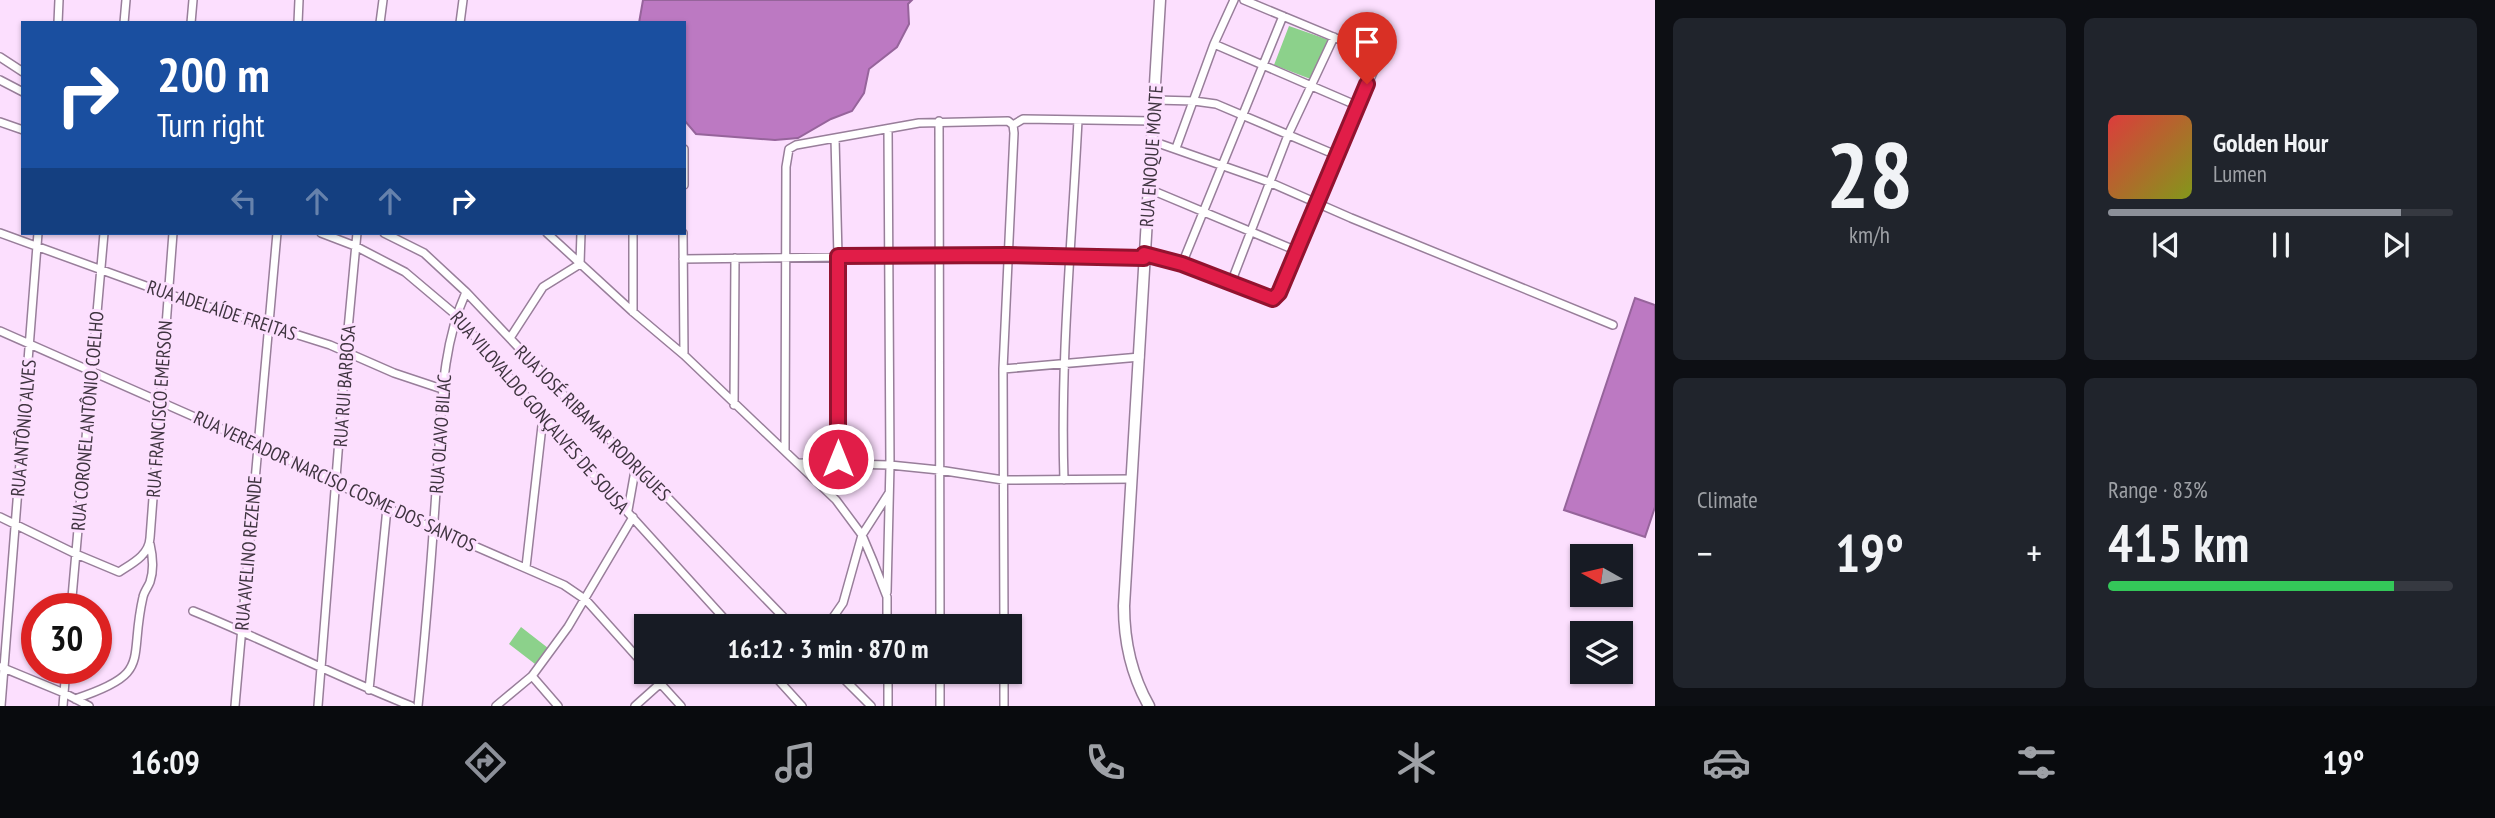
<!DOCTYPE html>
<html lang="en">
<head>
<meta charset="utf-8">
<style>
	body { margin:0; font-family:"PT Sans Narrow",sans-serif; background:#20242c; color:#f1f3f6; height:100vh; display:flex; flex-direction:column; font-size:26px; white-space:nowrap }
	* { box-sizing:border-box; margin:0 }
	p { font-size:23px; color:#9ea1a6 }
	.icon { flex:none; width:38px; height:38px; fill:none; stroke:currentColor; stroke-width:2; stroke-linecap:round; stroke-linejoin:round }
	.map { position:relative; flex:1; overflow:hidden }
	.details { display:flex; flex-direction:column; gap:18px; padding:18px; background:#0d0f14; width:840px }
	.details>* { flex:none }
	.top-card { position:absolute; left:21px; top:21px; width:665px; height:214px; border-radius:0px; box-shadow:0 2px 5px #0004; background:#1a4fa0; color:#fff; overflow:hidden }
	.needle { width:46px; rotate:278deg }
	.buttons { position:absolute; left:1570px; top:544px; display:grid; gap:14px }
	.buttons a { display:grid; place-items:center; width:63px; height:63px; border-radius:0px; background:#171b24; box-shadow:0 2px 5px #0004; font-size:35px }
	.speed { position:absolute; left:21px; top:593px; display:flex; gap:14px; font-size:35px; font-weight:700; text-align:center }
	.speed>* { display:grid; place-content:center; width:91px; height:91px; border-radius:50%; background:#171b24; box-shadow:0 2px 5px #0004; line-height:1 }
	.speed .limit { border:10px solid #d22; background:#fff; color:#111 }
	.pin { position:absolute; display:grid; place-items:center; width:60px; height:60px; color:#fff; margin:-72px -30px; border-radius:50% 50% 50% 0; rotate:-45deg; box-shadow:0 0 7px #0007 }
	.pin .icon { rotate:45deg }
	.me { position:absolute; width:77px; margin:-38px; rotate:0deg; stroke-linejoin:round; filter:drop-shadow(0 0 5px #0008) }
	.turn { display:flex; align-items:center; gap:24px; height:147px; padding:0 21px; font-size:32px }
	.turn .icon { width:91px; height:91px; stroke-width:2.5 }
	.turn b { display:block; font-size:49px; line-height:60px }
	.lanes { display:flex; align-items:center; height:66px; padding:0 21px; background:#0003; justify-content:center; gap:35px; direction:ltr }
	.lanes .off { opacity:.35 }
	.big { font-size:52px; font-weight:600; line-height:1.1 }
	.details .tile { flex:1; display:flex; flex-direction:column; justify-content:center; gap:10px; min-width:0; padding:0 24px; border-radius:10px; background:#20242c }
	.details .dial { align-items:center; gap:0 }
	.dial b { font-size:91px; line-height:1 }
	.song { display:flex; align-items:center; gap:21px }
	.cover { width:84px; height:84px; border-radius:10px; background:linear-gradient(135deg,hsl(0 70% 55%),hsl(70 70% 35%)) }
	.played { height:7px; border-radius:4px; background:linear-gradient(90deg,#8c9099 85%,#363941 85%) }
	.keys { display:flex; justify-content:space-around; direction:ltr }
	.heat { display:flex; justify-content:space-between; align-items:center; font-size:38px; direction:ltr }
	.charge { height:10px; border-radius:5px; background:linear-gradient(90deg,#34c759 83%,#363941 0) }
	.details .tiles { flex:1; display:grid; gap:18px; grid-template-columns:repeat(2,1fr) }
	.trip { position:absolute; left:634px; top:614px; width:388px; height:70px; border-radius:0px; background:#171b24; box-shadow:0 2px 5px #0004; font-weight:600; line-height:70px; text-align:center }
	.menu { display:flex; height:112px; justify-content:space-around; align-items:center; background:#090b0e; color:#9ea1a6 }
	.menu .icon { width:49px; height:49px }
	.menu .selected { color:#8c9099 }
	.menu b { font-size:32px; color:#f1f3f6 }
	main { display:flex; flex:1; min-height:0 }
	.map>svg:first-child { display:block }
	.green { fill:#8cd18b }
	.water { fill:#bc79c2; stroke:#96649b; stroke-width:2 }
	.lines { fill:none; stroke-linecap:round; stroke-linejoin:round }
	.minor-casing { stroke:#987e9a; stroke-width:10 }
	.secondary-casing { stroke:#987e9a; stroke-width:13 }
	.minor { stroke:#fff; stroke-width:7 }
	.secondary { stroke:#fff; stroke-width:10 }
	.route-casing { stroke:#92132f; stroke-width:18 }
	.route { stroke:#e11d48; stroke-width:12 }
	.labels { text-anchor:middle; stroke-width:6; stroke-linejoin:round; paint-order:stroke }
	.street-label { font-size:19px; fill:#3f3440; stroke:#fcdffe }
</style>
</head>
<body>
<main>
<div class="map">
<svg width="1655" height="706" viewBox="0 0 1655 706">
	<rect width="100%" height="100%" fill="#fcdffe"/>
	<path class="green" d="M1289,26L1329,40L1313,80L1274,65Z
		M521,627L548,648L535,664L509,644Z"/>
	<path class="water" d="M643,0H912L908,4L909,24L897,47L869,69L864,93L852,111L831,119L798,138L775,140L696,134L684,120V23H639Z
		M1635,298L1655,305V507L1645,537L1564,510Z"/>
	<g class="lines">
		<g class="minor-casing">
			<path id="minor" d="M58,23L59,0
				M124,23L126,0
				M191,23L193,0
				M298,23L299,0
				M380,23L383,0
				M460,23L463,0
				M1214,44L1358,106
				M0,57L23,72
				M0,80L23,92
				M1155,100L1194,101L1216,104L1336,155
				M939,121L940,626
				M0,122L23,130
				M1013,125L1023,119L1154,121
				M835,138L838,256V464
				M1152,141L1269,182L1351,218L1613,325
				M1176,148L1214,44L1234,0
				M684,149V185
				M1149,189L1297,251
				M0,233L168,294L330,345L394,373L442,389
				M321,233L355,246L405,272L456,315L573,452L731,626
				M384,233L424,253L466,292L573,405L636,465L792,626
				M547,233L633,312L684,355L836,500L862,535L873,561L887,597V626
				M683,233L684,355
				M1144,254L1182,264L1270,299L1276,298L1377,63L1376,56L1372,53L1244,0
				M683,259L1003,255L1144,258
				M580,264L581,233
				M1182,264L1283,16
				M1231,283L1288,135L1334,37
				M633,312V233
				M0,331L258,445L387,508L564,585L586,600L646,667
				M510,338L543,287L580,264
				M1003,369L1140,357
				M734,405L735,258
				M785,450L786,167L789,149L796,145L919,123L1008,121L1013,125L1014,133L1003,369L1004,626
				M799,463L890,465L939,470L1003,480L1132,479
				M1064,480C1060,360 1072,240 1078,120
				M628,510L636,465
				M0,517L76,554L119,572C133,563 149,555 150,538L173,233
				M526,567L543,417
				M887,592L890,465L888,129
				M71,609L104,233
				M193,611C267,641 337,677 411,706
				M763,626L783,618
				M827,626L843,603L862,535L889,493
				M1,667L64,693L89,706
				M650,672L681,706
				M771,672L802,706
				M837,672L871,706
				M940,672V706
				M1004,672V706
				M532,676L558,706
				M369,690L387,508
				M75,699C154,673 128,662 143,597C144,592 148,587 150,582C154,570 153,557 150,544
				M1,706L38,233
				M63,706L66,668
				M235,706L277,233
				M318,706L346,351L357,233
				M418,706C426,629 432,553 437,476C442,413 440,350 466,292
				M496,706L532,676L568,627L633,517
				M635,706L673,672
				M888,706V672"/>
		</g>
		<g class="secondary-casing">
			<path id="secondary" d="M1149,706C1132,676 1124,641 1124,606L1160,0"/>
		</g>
		<use href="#minor" class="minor"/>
		<use href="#secondary" class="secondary"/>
	</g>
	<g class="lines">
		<g class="route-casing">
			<path id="route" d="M838,459V256L1008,255L1144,258V254L1182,264L1273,299L1279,293L1367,84"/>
		</g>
		<use href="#route" class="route"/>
	</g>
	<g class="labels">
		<g class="street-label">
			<text transform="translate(1151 156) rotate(-86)" y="7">RUA ENOQUE MONTE</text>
			<text transform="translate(222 310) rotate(18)" y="7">RUA ADELAÍDE FREITAS</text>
			<text transform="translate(344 386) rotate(-86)" y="7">RUA RUI BARBOSA</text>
			<text transform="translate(159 409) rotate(-86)" y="7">RUA FRANCISCO EMERSON</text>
			<text transform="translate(540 412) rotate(49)" y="7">RUA VILOVALDO GONÇALVES DE SOUSA</text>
			<text transform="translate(87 421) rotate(-85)" y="7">RUA CORONEL ANTÔNIO COELHO</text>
			<text transform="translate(593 423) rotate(45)" y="7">RUA JOSÉ RIBAMAR RODRIGUES</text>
			<text transform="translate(23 428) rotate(-85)" y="7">RUA ANTÔNIO ALVES</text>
			<text transform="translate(440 434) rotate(-86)" y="7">RUA OLAVO BILAC</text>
			<text transform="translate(335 481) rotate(25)" y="7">RUA VEREADOR NARCISO COSME DOS SANTOS</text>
			<text transform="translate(248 553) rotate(-85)" y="7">RUA AVELINO REZENDE</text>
		</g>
	</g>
</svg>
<div class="buttons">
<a><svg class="needle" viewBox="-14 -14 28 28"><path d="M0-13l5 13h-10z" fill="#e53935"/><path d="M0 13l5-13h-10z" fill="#9ea1a6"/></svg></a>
<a><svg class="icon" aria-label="layers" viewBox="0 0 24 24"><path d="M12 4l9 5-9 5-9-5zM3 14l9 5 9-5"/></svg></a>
</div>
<div class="speed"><div class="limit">30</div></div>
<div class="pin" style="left:1367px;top:84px;background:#d93025"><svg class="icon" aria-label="arrive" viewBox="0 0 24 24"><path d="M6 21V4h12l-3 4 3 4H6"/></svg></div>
<svg class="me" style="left:838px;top:459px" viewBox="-20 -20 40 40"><circle r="17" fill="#e11d48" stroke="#fff" stroke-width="3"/><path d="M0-11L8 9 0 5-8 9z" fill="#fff"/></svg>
<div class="trip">16:12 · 3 min · 870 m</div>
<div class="top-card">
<div class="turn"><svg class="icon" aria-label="right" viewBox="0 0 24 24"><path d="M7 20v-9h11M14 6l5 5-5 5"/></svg><div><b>200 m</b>Turn right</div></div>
<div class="lanes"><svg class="icon off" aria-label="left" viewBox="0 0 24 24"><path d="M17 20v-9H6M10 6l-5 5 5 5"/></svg><svg class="icon off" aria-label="ahead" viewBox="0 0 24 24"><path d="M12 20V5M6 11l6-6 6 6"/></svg><svg class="icon off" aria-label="ahead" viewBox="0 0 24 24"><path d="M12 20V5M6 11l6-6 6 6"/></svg><svg class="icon" aria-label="right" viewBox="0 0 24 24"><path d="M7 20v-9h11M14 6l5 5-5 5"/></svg></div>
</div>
</div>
<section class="details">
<div class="tiles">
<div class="tile dial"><b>28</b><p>km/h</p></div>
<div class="tile">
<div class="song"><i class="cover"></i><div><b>Golden Hour</b><p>Lumen</p></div></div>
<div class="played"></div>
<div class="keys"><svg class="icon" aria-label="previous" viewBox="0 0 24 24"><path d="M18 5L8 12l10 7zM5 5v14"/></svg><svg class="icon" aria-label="pause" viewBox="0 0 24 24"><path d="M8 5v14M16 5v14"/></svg><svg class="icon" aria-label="next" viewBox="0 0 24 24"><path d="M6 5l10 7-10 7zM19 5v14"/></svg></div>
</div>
<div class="tile"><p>Climate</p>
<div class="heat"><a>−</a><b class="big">19°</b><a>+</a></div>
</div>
<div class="tile"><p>Range · 83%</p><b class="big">415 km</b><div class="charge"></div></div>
</div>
</section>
</main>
<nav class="menu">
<b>16:09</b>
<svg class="icon selected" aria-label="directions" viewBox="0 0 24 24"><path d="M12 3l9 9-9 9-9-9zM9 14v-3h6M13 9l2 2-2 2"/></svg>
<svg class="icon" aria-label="music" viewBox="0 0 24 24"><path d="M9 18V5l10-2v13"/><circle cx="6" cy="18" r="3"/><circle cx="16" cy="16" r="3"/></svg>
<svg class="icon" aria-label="phone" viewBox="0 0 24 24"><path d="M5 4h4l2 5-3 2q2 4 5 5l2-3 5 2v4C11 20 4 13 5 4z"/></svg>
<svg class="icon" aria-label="climate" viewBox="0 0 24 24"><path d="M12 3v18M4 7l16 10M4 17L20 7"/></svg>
<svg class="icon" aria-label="car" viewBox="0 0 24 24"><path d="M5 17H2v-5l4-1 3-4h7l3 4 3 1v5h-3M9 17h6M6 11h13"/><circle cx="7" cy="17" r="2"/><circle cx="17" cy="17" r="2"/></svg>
<svg class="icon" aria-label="filters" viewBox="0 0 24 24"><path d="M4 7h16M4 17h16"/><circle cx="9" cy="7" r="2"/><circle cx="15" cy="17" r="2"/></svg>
<b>19°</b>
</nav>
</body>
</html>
